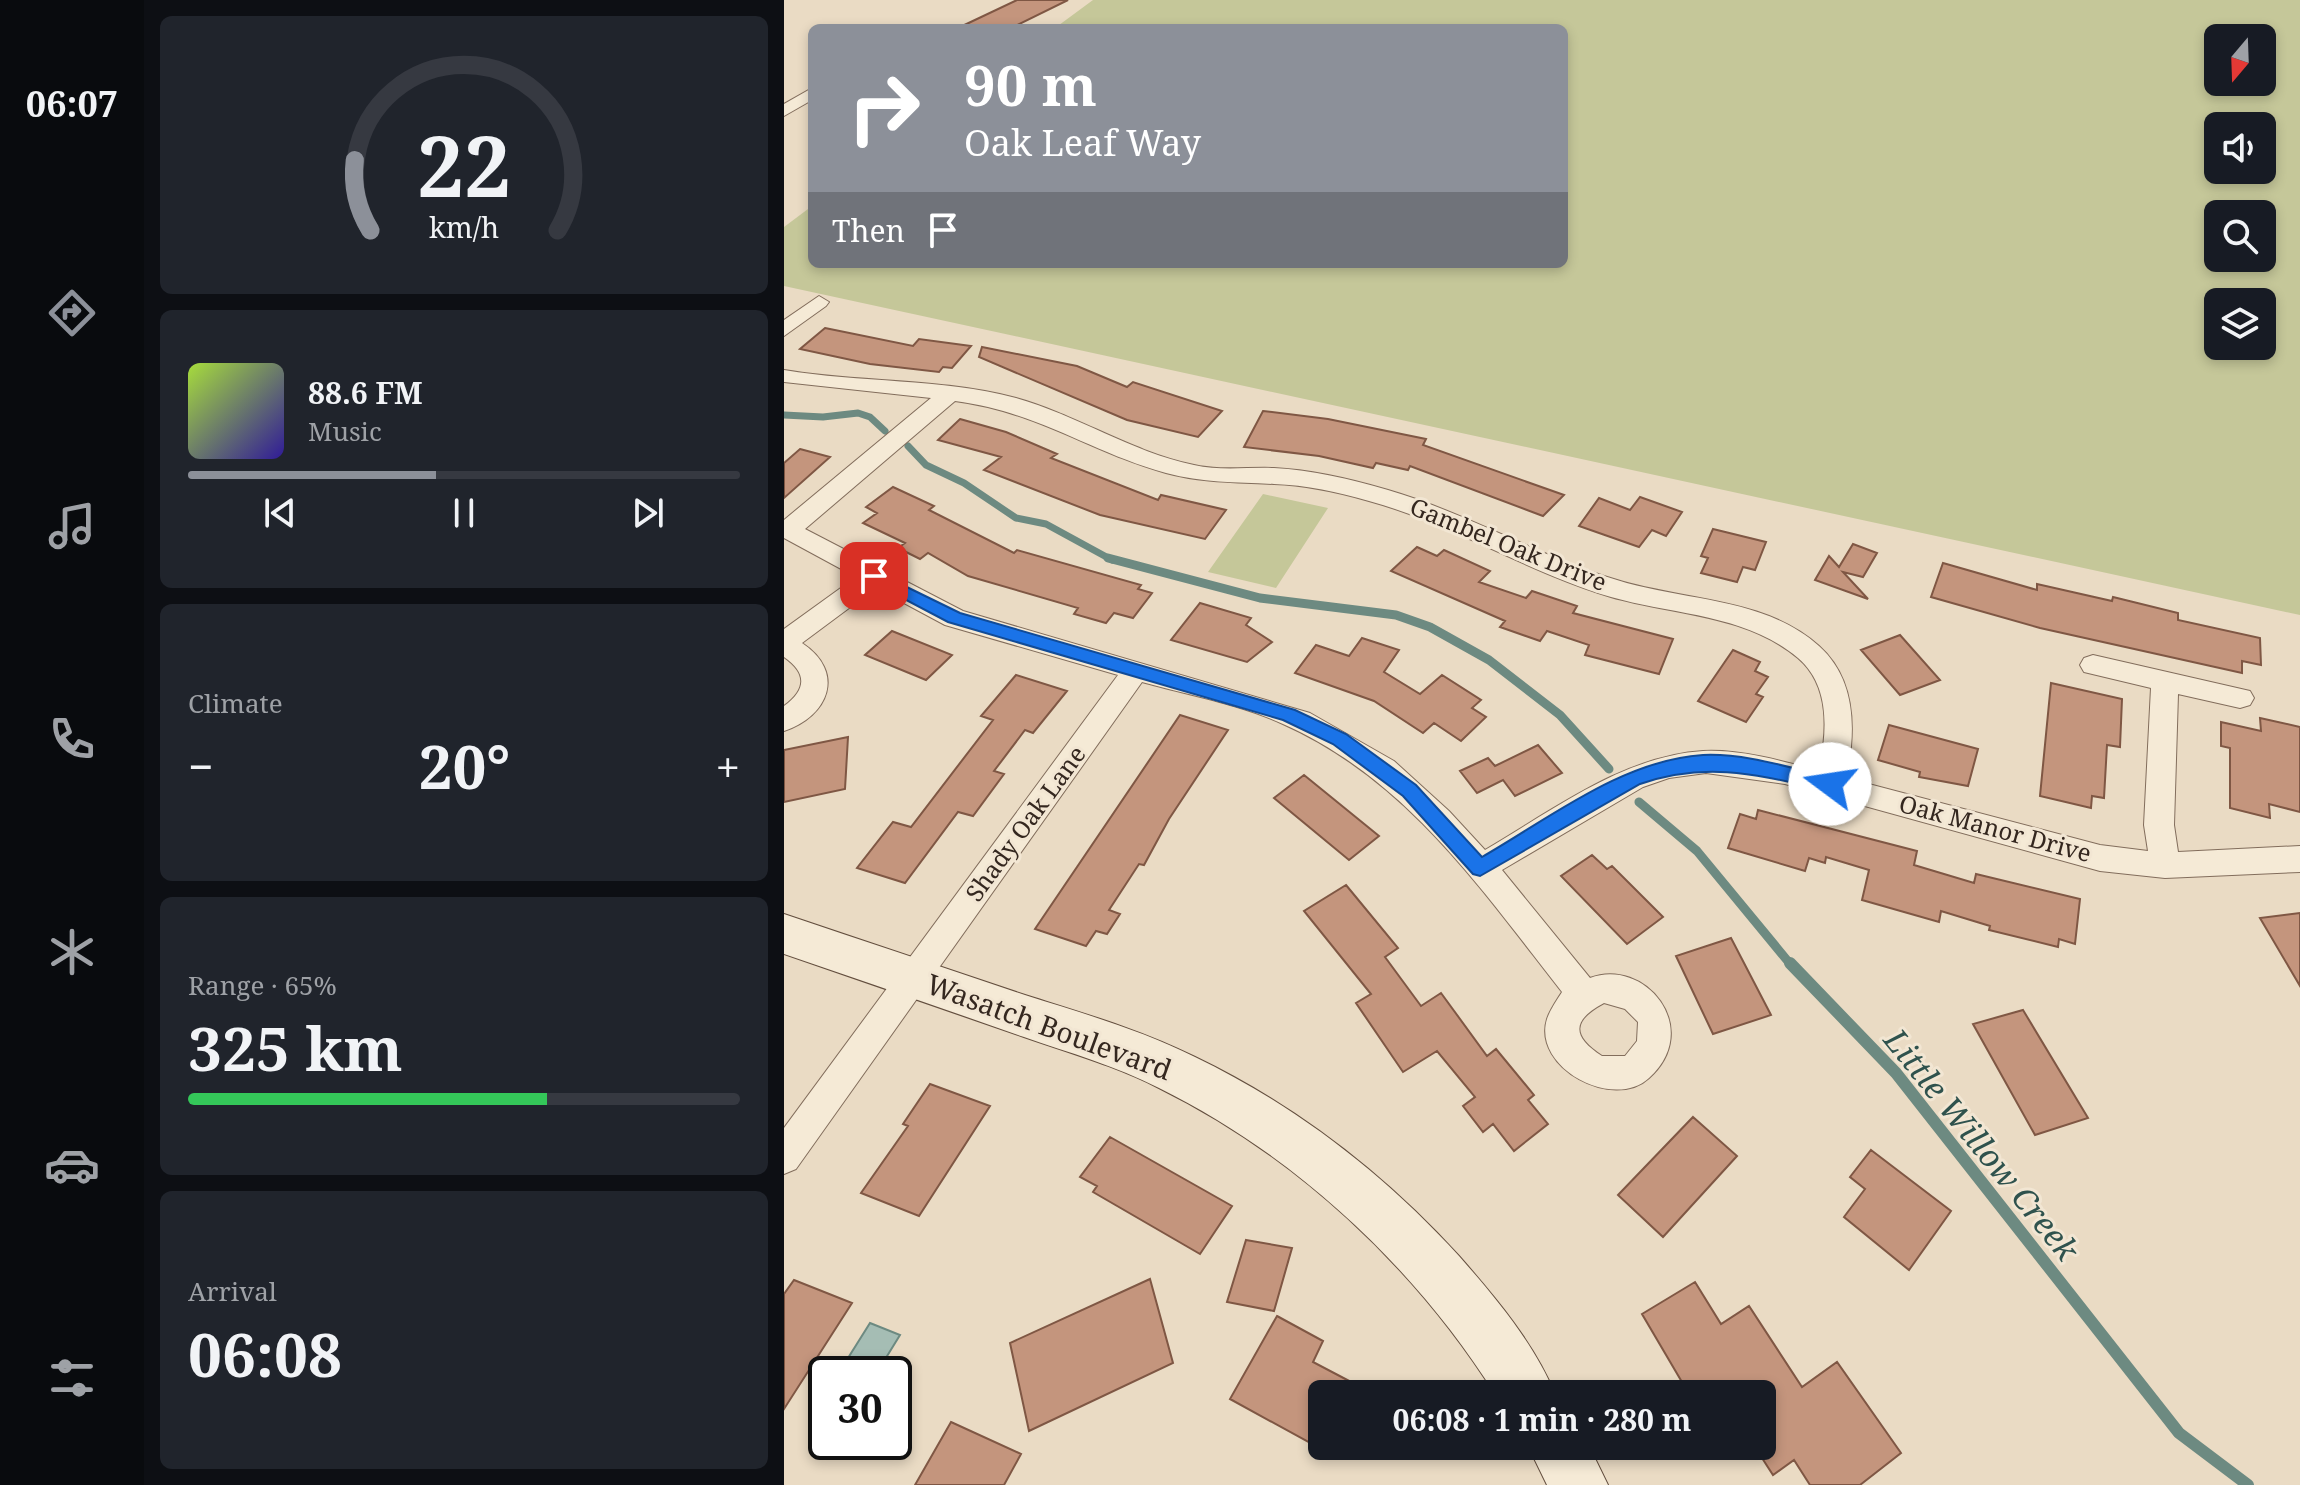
<!DOCTYPE html>
<html lang="en">
<head>
<meta charset="utf-8">
<style>
	body { margin:0; font-family:"Noto Serif",serif; background:#20242c; color:#f1f3f6; height:100vh; display:flex; flex-direction:column; font-size:30px; white-space:nowrap }
	* { box-sizing:border-box; margin:0 }
	p { font-size:26px; color:#9ea1a6 }
	.icon { flex:none; width:44px; height:44px; fill:none; stroke:currentColor; stroke-width:2; stroke-linecap:round; stroke-linejoin:round }
	.map { position:relative; flex:1; overflow:hidden }
	.side { display:flex; flex-direction:column; gap:16px; padding:16px; background:#0d0f14; width:640px }
	.side>* { flex:none }
	.guide { position:absolute; left:24px; top:24px; width:760px; height:244px; border-radius:12px; box-shadow:0 4px 12px #0003; background:#8c9099; color:#fff; overflow:hidden }
	.needle { width:52px; rotate:199deg }
	.buttons { position:absolute; left:1420px; top:24px; display:grid; gap:16px }
	.buttons a { display:grid; place-items:center; width:72px; height:72px; border-radius:12px; background:#171b24; box-shadow:0 4px 12px #0003; font-size:40px }
	.speed { position:absolute; left:24px; top:1356px; display:flex; gap:16px; font-size:40px; font-weight:700; text-align:center }
	.speed>* { display:grid; place-content:center; width:104px; height:104px; border-radius:50%; background:#171b24; box-shadow:0 4px 12px #0003; line-height:1 }
	.speed .limit { border:4px solid #111; border-radius:12px; background:#fff; color:#111 }
	.pin { position:absolute; display:grid; place-items:center; width:68px; height:68px; color:#fff; margin:-34px; border-radius:16px; box-shadow:0 4px 12px #0006 }
	.me { position:absolute; width:88px; margin:-44px; rotate:284deg; stroke-linejoin:round; filter:drop-shadow(0 0 6px #0008) }
	.turn { display:flex; align-items:center; gap:28px; height:168px; padding:0 24px; font-size:36px }
	.turn .icon { width:104px; height:104px; stroke-width:2.5 }
	.turn b { display:block; font-size:56px; line-height:68px }
	.then { display:flex; align-items:center; height:76px; padding:0 24px; background:#0003; gap:16px; font-size:30px }
	.big { font-size:60px; font-weight:700; line-height:1.1 }
	.side .widget { flex:1; display:flex; flex-direction:column; justify-content:center; gap:12px; min-width:0; padding:0 28px; border-radius:12px; background:#20242c }
	.side .dial { align-items:center; gap:0 }
	.dial svg { height:208px; overflow:visible; fill:none; stroke:#363941; stroke-width:7; stroke-linecap:round; text-anchor:middle }
	.dial text { fill:#f1f3f6; stroke:none }
	.song { display:flex; align-items:center; gap:24px }
	.cover { width:96px; height:96px; border-radius:12px; background:linear-gradient(135deg,hsl(80 70% 55%),hsl(250 70% 35%)) }
	.played { height:8px; border-radius:4px; background:linear-gradient(90deg,#8c9099 45%,#363941 45%) }
	.keys { display:flex; justify-content:space-around; direction:ltr }
	.heat { display:flex; justify-content:space-between; align-items:center; font-size:44px; direction:ltr }
	.charge { height:12px; border-radius:6px; background:linear-gradient(90deg,#34c759 65%,#363941 0) }
	.trip { position:absolute; left:524px; top:1380px; width:468px; height:80px; border-radius:12px; background:#171b24; box-shadow:0 4px 12px #0003; font-weight:700; line-height:80px; text-align:center }
	main { display:flex; flex:1; min-height:0 }
	.dock { display:flex; flex-direction:column; width:144px; justify-content:space-around; align-items:center; background:#090b0e; color:#9ea1a6 }
	.dock .icon { width:56px; height:56px }
	.dock .current { color:#8c9099 }
	.dock b { font-size:36px; color:#f1f3f6 }
	.map>svg:first-child { display:block }
	.green { fill:#c5c799; fill-rule:evenodd }
	.water { fill:#a5bdb4; stroke:#6d8a81; stroke-width:2 }
	.lines { fill:none; stroke-linecap:round; stroke-linejoin:round }
	.stream-far2 { stroke:#6d8a81; stroke-width:7 }
	.stream-far1 { stroke:#6d8a81; stroke-width:9 }
	.stream { stroke:#6d8a81; stroke-width:12 }
	.building { fill:#c4957d; stroke:#7f5744; stroke-width:2 }
	.minor-casing { stroke:#826d5c; stroke-width:2 }
	.secondary-casing { stroke:#644f3f; stroke-width:2 }
	.minor { fill:#f5ead6; fill-rule:evenodd }
	.secondary { fill:#f5ead6; fill-rule:evenodd }
	.route { fill:#1a73e8; stroke:#114b97; stroke-width:2 }
	.labels { text-anchor:middle; stroke-width:6; stroke-linejoin:round; paint-order:stroke }
	.street-label { font-size:24px; fill:#34271f; stroke:#f2e6d3 }
	.near-street-label { font-size:28px; fill:#34271f; stroke:#f2e6d3 }
	.near-water-label { font-size:32px; font-style:italic; fill:#2f524d; stroke:#f2e6d3 }
</style>
</head>
<body>
<main>
<nav class="dock">
<b>06:07</b>
<svg class="icon current" aria-label="directions" viewBox="0 0 24 24"><path d="M12 3l9 9-9 9-9-9zM9 14v-3h6M13 9l2 2-2 2"/></svg>
<svg class="icon" aria-label="music" viewBox="0 0 24 24"><path d="M9 18V5l10-2v13"/><circle cx="6" cy="18" r="3"/><circle cx="16" cy="16" r="3"/></svg>
<svg class="icon" aria-label="phone" viewBox="0 0 24 24"><path d="M5 4h4l2 5-3 2q2 4 5 5l2-3 5 2v4C11 20 4 13 5 4z"/></svg>
<svg class="icon" aria-label="climate" viewBox="0 0 24 24"><path d="M12 3v18M4 7l16 10M4 17L20 7"/></svg>
<svg class="icon" aria-label="car" viewBox="0 0 24 24"><path d="M5 17H2v-5l4-1 3-4h7l3 4 3 1v5h-3M9 17h6M6 11h13"/><circle cx="7" cy="17" r="2"/><circle cx="17" cy="17" r="2"/></svg>
<svg class="icon" aria-label="filters" viewBox="0 0 24 24"><path d="M4 7h16M4 17h16"/><circle cx="9" cy="7" r="2"/><circle cx="15" cy="17" r="2"/></svg>
</nav>
<section class="side">
<div class="widget dial"><svg viewBox="0 0 100 80">
<path d="M14 69A42 42 0 1 1 86 69"/>
<path d="M14 69A42 42 0 0 1 8 42" stroke="#8c9099"/>
<text x="50" y="56" font-size="32" font-weight="700">22</text>
<text x="50" y="72" font-size="11">km/h</text>
</svg></div>
<div class="widget">
<div class="song"><i class="cover"></i><div><b>88.6 FM</b><p>Music</p></div></div>
<div class="played"></div>
<div class="keys"><svg class="icon" aria-label="previous" viewBox="0 0 24 24"><path d="M18 5L8 12l10 7zM5 5v14"/></svg><svg class="icon" aria-label="pause" viewBox="0 0 24 24"><path d="M8 5v14M16 5v14"/></svg><svg class="icon" aria-label="next" viewBox="0 0 24 24"><path d="M6 5l10 7-10 7zM19 5v14"/></svg></div>
</div>
<div class="widget"><p>Climate</p>
<div class="heat"><a>−</a><b class="big">20°</b><a>+</a></div>
</div>
<div class="widget"><p>Range · 65%</p><b class="big">325 km</b><div class="charge"></div></div>
<div class="widget"><p>Arrival</p><b class="big">06:08</b></div>
</section>
<div class="map">
<svg width="1516" height="1485" viewBox="0 0 1516 1485">
	<rect width="100%" height="100%" fill="#eadbc4"/>
	<path class="green" d="M309,0H1516V615L0,286V227L28,206V264H780V28H271ZM1434,38H1478V82H1434ZM1434,126H1478V170H1434ZM1434,214H1478V258H1434ZM1434,302H1478V346H1434Z
		M479,494L544,508L492,588L424,572Z"/>
	<path class="water" d="M86,1323L116,1335L92,1374H54Z"/>
	<g class="lines">
		<path class="stream-far2" d="M0,415L39,417L74,413L86,417L101,431
			M124,446L142,465L180,483L232,518L262,524L328,560"/>
		<path class="stream-far1" d="M324,558L476,598L612,615L646,627L705,660L776,715L825,769
			M855,802L913,851L1007,965"/>
		<path class="stream" d="M1006,963L1112,1073L1395,1433L1464,1485"/>
	</g>
	<path class="building" d="M233,0H284L227,28H174Z
		M41,328L129,346L135,339L187,346L168,368L159,367L155,372L86,364L16,349Z
		M198,347L293,366L343,387L349,382L438,411L414,437L343,420L195,357Z
		M479,411L544,419L642,439L639,445L780,495L759,516L626,466L624,470L592,463L589,468L535,456L460,447Z
		M176,419L222,432L273,454L267,458L374,500L377,495L442,510L421,539L316,515L200,470L217,457L154,440Z
		M16,449L46,457L0,498V463Z
		M109,487L150,506L145,510L230,553L233,550L357,585L354,589L368,593L349,618L330,613L322,623L290,614L294,608L184,576L144,553L136,559L114,548L121,543L79,523L93,513L82,507Z
		M856,497L898,512L882,536L868,530L855,547L795,526L815,498L846,510Z
		M929,529L982,542L971,570L959,567L953,582L917,573L924,558L917,556Z
		M1069,544L1093,553L1079,577L1059,572L1084,599L1031,580L1045,556L1055,567Z
		M633,547L653,556L660,550L706,571L695,582L742,598L748,591L793,606L789,613L889,639L875,674L801,655L805,645L763,631L756,641L716,627L721,621L607,571Z
		M1159,563L1253,590V584L1328,601L1329,597L1394,613V620L1476,638L1477,665L1458,661V673L1256,628L1147,597Z
		M416,603L467,618L462,625L488,642L463,662L387,640Z
		M108,631L168,655L142,680L81,655Z
		M1116,635L1156,680L1116,695L1077,650Z
		M578,638L615,650L600,672L636,694L658,675L697,700L688,708L702,717L677,741L650,723L639,733L590,701L511,673L532,645L565,656Z
		M949,650L976,662L971,671L984,677L972,694L979,697L962,722L914,701Z
		M232,675L283,691L249,733L241,730L210,771L220,774L189,816L174,812L121,883L73,868L109,822L127,827L209,720L197,716Z
		M1267,683L1338,699L1336,747L1323,745L1320,798L1308,796L1307,808L1256,796Z
		M396,715L444,730L385,819L360,865L355,864L325,910L336,914L323,934L312,931L302,946L251,929Z
		M1476,718L1516,727V812L1485,804L1486,818L1446,808V748L1437,746V722L1477,731Z
		M1105,725L1194,749L1184,786L1135,777L1136,772L1094,760Z
		M64,737L61,789L0,802V750Z
		M754,745L778,773L731,796L719,780L693,793L676,771L704,758L711,766Z
		M520,775L595,836L565,860L490,798Z
		M974,810L1133,851L1130,865L1190,883L1192,874L1296,899L1291,944L1275,939L1274,947L1205,930L1206,926L1157,911L1155,922L1078,900L1085,870L1042,857L1041,863L1025,858L1021,871L944,848L956,814L972,819Z
		M808,855L823,869L828,866L879,917L843,944L777,876Z
		M562,885L614,948L601,957L637,1006L657,993L703,1056L712,1049L750,1095L744,1100L764,1124L730,1151L709,1124L699,1132L679,1106L691,1097L653,1051L619,1072L572,1003L587,994L520,911Z
		M1516,913V986L1476,918Z
		M947,938L987,1015L929,1034L892,956Z
		M1239,1010L1304,1118L1251,1135L1189,1024Z
		M146,1084L206,1106L135,1216L77,1193L124,1126L119,1124Z
		M909,1117L953,1156L879,1237L834,1195Z
		M326,1137L448,1206L416,1254L309,1192L313,1186L296,1177Z
		M1087,1150L1167,1211L1125,1270L1060,1217L1081,1189L1066,1177Z
		M462,1240L508,1248L490,1311L443,1302Z
		M366,1279L389,1363L245,1431L226,1343Z
		M10,1280L68,1303L0,1409V1294Z
		M911,1282L937,1324L965,1306L1018,1387L1053,1362L1117,1453L1076,1485H1026L1010,1460L989,1475L978,1458V1394H905L858,1314Z
		M493,1316L539,1341L529,1362L590,1394H538V1425L528,1444L446,1399Z
		M167,1422L237,1454L220,1485H131Z"/>
	<g class="lines">
		<g class="minor-casing">
			<path id="minor" d="M28,88V100L0,116V104Z
				M35,296L45,302L42,306L0,336V320Z
				M0,370C76,383 157,378 232,398C293,415 347,452 410,465C436,471 463,467 490,468C528,470 567,479 604,490C683,513 754,556 833,580C899,601 981,597 1035,646C1073,680 1072,732 1062,778L1316,845L1364,851L1360,825L1367,688L1300,672L1296,665L1300,658L1309,655L1466,691L1470,698L1466,705L1456,708L1394,694L1390,825L1394,852L1516,846V872L1381,878L1316,871L1001,784L922,773L885,778L859,787L718,870L806,978C860,957 920,1028 865,1078C830,1111 748,1068 763,1019C766,1010 773,1000 778,992C697,889 623,779 499,724C456,704 404,695 358,682L12,1169L0,1174V1128L334,675L161,625L92,588L18,643C62,672 45,716 0,731V706C23,689 23,673 0,657V629L72,577L0,538V520L147,398L0,382ZM171,401C255,412 306,452 382,473C419,483 452,482 490,484C522,485 554,492 585,501C669,524 743,572 827,597C890,615 962,614 1014,658C1047,686 1043,733 1035,771C999,761 956,749 919,751C839,756 768,811 701,850L665,811L610,761L526,713L179,611L21,529ZM820,1003L841,1009L854,1022L853,1041L841,1056H818C787,1036 788,1020 820,1003Z"/>
		</g>
		<g class="secondary-casing">
			<path id="secondary" d="M0,914C80,941 161,968 241,995C298,1013 357,1030 411,1057C511,1105 600,1174 675,1256C711,1297 750,1343 771,1394H711C630,1266 511,1155 375,1088C332,1066 286,1053 240,1037C160,1009 80,981 0,954Z
				M744,1446H805L824,1485H763Z"/>
		</g>
		<use href="#minor" class="minor"/>
		<use href="#secondary" class="secondary"/>
	</g>
	<path class="route" d="M90,571L176,613L511,710L562,734L632,785L698,857C766,818 839,760 919,755C961,753 1006,768 1046,777L1056,784L1046,791C978,776 925,760 856,784L696,876L689,874L619,796L549,744L499,720L164,622L84,580V572Z"/>
	<g class="labels">
		<g class="street-label">
			<text transform="translate(724 545) rotate(22)" y="8">Gambel Oak Drive</text>
			<text transform="translate(242 824) rotate(-54)" y="8">Shady Oak Lane</text>
			<text transform="translate(1211 829) rotate(15)" y="8">Oak Manor Drive</text>
		</g>
		<g class="near-street-label">
			<text transform="translate(265 1027) rotate(20)" y="10">Wasatch Boulevard</text>
		</g>
		<g class="near-water-label">
			<text transform="translate(1197 1145) rotate(51)" y="11">Little Willow Creek</text>
		</g>
	</g>
</svg>
<div class="buttons">
<a><svg class="needle" viewBox="-14 -14 28 28"><path d="M0-13l5 13h-10z" fill="#e53935"/><path d="M0 13l5-13h-10z" fill="#9ea1a6"/></svg></a>
<a><svg class="icon" aria-label="sound" viewBox="0 0 24 24"><path d="M4 9h4l5-4v14l-5-4H4zM17 9q2 3 0 6"/></svg></a>
<a><svg class="icon" aria-label="search" viewBox="0 0 24 24"><circle cx="10" cy="10" r="6"/><path d="M15 15l6 6"/></svg></a>
<a><svg class="icon" aria-label="layers" viewBox="0 0 24 24"><path d="M12 4l9 5-9 5-9-5zM3 14l9 5 9-5"/></svg></a>
</div>
<div class="speed"><div class="limit">30</div></div>
<div class="pin" style="left:90px;top:576px;background:#d93025"><svg class="icon" aria-label="arrive" viewBox="0 0 24 24"><path d="M6 21V4h12l-3 4 3 4H6"/></svg></div>
<svg class="me" style="left:1046px;top:784px" viewBox="-20 -20 40 40"><circle r="19" fill="#fff"/><path d="M0-13L10 11 0 6-10 11z" fill="#1a73e8"/></svg>
<div class="trip">06:08 · 1 min · 280 m</div>
<div class="guide">
<div class="turn"><svg class="icon" aria-label="right" viewBox="0 0 24 24"><path d="M7 20v-9h11M14 6l5 5-5 5"/></svg><div><b>90 m</b>Oak Leaf Way</div></div>
<div class="then">Then<svg class="icon" aria-label="arrive" viewBox="0 0 24 24"><path d="M6 21V4h12l-3 4 3 4H6"/></svg></div>
</div>
</div>
</main>
</body>
</html>
